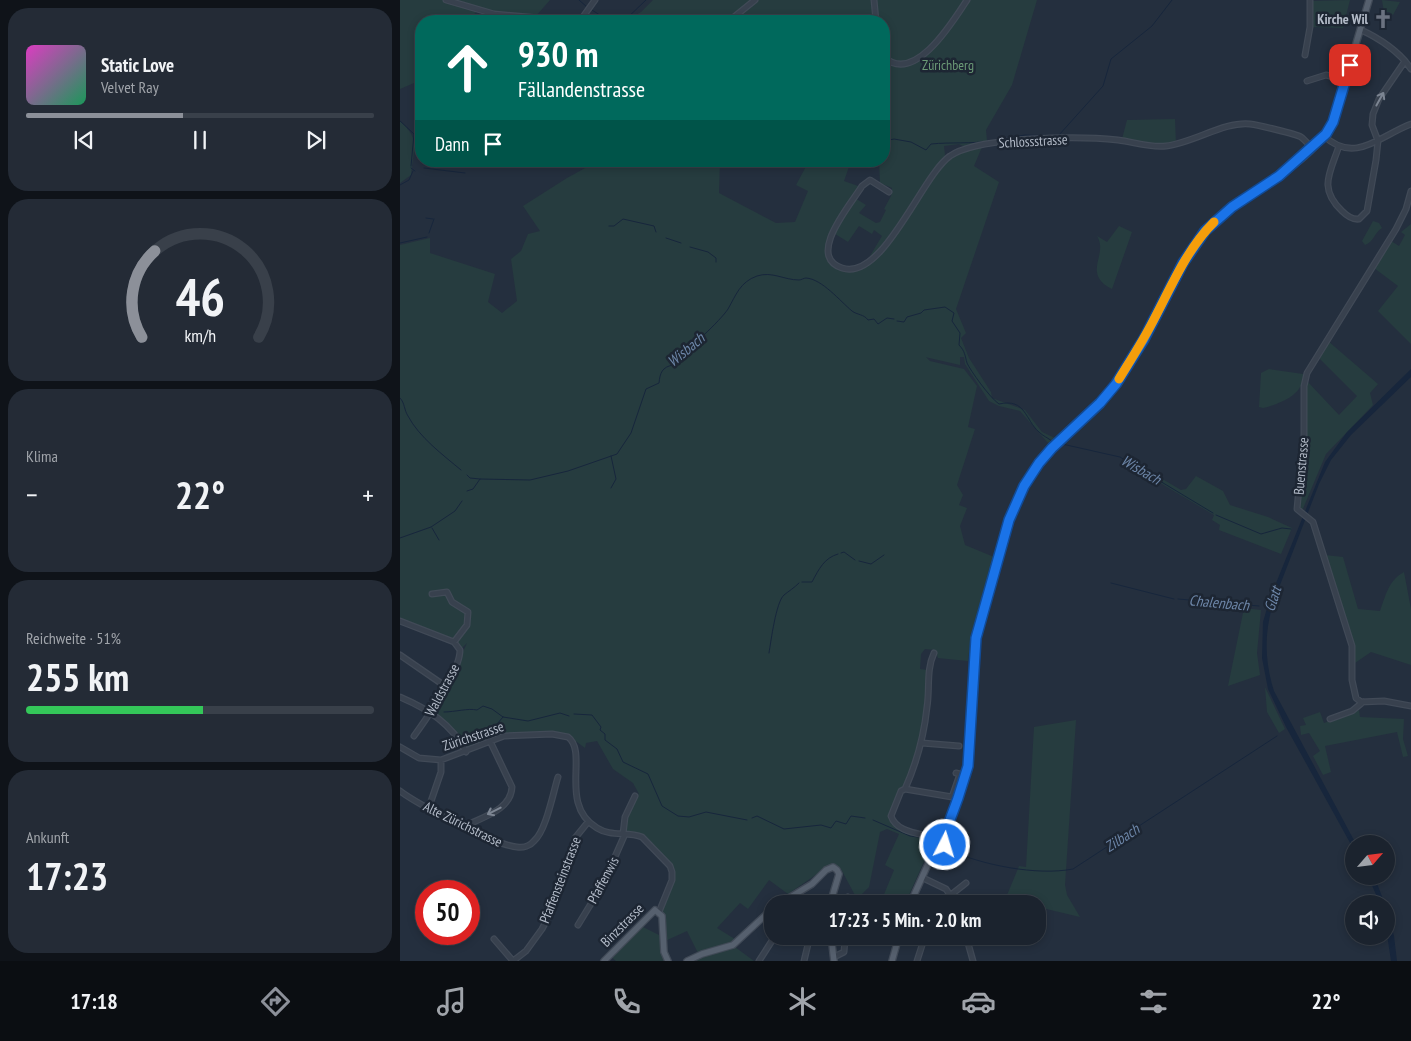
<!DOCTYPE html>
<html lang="de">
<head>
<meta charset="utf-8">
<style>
	body { margin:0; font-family:"PT Sans Narrow",sans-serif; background:#242b36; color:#f1f3f6; height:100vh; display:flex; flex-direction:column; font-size:19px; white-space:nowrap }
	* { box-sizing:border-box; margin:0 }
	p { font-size:16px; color:#a0a4aa }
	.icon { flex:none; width:28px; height:28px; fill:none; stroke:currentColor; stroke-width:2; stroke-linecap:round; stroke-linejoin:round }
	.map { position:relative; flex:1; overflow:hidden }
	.side { display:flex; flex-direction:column; gap:8px; padding:8px; background:#0f1319; width:400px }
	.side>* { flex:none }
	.top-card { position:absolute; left:15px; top:15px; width:475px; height:152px; border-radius:20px; box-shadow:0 2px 8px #0003,0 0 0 1px #39404a; background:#00695c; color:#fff; overflow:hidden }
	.needle { width:32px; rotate:62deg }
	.controls { position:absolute; left:945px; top:835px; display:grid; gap:10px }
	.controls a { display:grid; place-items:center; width:50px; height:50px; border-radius:50%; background:#1b232e; box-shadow:0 2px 8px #0003,0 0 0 1px #39404a; font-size:25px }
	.speed { position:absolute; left:15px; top:880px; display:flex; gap:10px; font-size:25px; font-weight:700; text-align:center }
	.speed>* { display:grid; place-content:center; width:65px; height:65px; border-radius:50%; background:#1b232e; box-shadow:0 2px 8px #0003,0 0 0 1px #39404a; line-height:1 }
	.speed .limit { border:8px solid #d22; background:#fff; color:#111 }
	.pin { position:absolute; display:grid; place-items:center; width:42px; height:42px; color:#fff; margin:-21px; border-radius:10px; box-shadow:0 2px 8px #0006 }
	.me { position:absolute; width:55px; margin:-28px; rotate:5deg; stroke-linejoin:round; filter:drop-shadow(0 0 4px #0008) }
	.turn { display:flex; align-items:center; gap:18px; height:105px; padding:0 20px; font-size:22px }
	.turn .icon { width:65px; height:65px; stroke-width:2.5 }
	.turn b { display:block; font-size:35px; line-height:42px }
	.then { display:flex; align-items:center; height:48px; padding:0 20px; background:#0003; gap:10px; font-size:19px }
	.big { font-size:38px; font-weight:700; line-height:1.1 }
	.side .card { flex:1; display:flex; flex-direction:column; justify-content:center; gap:8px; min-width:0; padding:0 18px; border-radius:20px; background:#242b36 }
	.side .dial { align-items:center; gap:0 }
	.dial svg { height:130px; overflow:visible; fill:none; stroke:#39404a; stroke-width:7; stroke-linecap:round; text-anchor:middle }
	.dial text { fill:#f1f3f6; stroke:none }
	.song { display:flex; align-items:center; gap:15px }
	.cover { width:60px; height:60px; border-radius:8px; background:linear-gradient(135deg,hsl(310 70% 55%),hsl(150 70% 35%)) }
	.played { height:5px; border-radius:2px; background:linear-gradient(90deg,#8c9099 45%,#39404a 45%) }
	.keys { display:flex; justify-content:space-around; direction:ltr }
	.heat { display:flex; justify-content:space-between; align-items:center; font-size:28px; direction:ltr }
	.charge { height:8px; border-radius:4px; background:linear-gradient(90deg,#34c759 51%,#39404a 0) }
	.trip { position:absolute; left:364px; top:895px; width:282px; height:50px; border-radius:20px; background:#1b232e; box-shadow:0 2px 8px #0003,0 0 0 1px #39404a; font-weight:700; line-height:50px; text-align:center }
	.tab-bar { display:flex; height:80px; justify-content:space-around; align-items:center; background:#0b0e12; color:#a0a4aa }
	.tab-bar .icon { width:35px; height:35px }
	.tab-bar .current { color:#8c9099 }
	.tab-bar b { font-size:22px; color:#f1f3f6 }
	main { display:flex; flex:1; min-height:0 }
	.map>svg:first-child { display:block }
	.green { fill:#263c3f }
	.water { fill:#17263c }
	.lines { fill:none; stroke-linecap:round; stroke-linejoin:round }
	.stream { stroke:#17263c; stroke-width:1 }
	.minor-casing { stroke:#414a57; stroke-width:7 }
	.major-casing { stroke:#414a57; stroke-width:8 }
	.minor { stroke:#38414e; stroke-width:4.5 }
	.major { stroke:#56606e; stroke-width:5.5 }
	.oneway { stroke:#7c8592 }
	.route-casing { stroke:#114b97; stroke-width:12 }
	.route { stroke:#1a73e8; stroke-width:9 }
	.slow { stroke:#f59e0b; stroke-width:9 }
	.labels { text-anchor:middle; stroke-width:5; stroke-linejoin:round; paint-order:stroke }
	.poi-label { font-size:14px; font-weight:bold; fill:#b4bcc9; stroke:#1d2633; text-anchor:end }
	.park-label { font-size:14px; fill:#6b9a76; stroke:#1d2633 }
	.street-label { font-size:14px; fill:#b4bcc9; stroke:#1d2633 }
	.water-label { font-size:15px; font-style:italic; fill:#6d86a8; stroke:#1d2633 }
</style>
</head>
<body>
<main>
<section class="side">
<div class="card">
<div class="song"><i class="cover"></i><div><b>Static Love</b><p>Velvet Ray</p></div></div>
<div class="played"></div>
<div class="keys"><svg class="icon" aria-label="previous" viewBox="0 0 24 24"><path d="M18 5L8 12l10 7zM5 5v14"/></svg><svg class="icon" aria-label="pause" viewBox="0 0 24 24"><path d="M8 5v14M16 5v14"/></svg><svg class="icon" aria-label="next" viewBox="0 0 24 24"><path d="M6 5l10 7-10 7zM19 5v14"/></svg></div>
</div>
<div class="card dial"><svg viewBox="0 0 100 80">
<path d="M14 69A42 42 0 1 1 86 69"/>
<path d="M14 69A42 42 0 0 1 22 16" stroke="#8c9099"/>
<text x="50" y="56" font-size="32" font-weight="700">46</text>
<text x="50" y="72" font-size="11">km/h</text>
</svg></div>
<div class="card"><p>Klima</p>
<div class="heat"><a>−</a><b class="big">22°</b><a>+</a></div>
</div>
<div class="card"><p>Reichweite · 51%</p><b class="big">255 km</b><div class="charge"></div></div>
<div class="card"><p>Ankunft</p><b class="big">17:23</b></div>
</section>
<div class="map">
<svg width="1011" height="961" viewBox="0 0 1011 961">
	<rect width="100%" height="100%" fill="#242f3e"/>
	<path class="green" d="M0,0H150L136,16H107L78,10L68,21H21V80L0,89Z
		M253,0H637L612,85L586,130L587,141L567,148L559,144L544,146L545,155L542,161L501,221L472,257L470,256L482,236L474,230L472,234L459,226L448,242L432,232L428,246L431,259L448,270L468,264L514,206L546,161L559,152L582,147L574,166L599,182L556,309L566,333L561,338L569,358L591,392L592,398L625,410L642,432L655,438L648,443L620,411L599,406L589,401L565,364L564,357H560V365L525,357L517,349L530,361L564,369L577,386L568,427L575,429L557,485L563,495L559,505L567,508L560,526L565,545L594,557L570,644L568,661L538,658L535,650L525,649L521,654L520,669L528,670C536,721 511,771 491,816L497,826L535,837L505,904H480L494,870L485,865L499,834L487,829L480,832L469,887L457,899L441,869L433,863L388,894L369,880L348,909L340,903L317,928L338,941L334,945L335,947L354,961H287L299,955L287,931L263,942L259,912L269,886L272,869L242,837L223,834L224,824L235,796L239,794L233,783L213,769L197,741L186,743L185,748L166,734L153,732L111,734L67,750L61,739L36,714L37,707L67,643L60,650L56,641L0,621V245L30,238V253L95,274L88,302L102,313L117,301L111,259L121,251L128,234L140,231L123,206L167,178L198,161H320L319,193L376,223L395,222L408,191L396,185L409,161H451L444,181L461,187L455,198L466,205L459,213L476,223L480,222L486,210L484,209L491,196L492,188L480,183L479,161H484V21H226L241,12Z
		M950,0L943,28L910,27V1Z
		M982,0L1000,2L993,15L989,12H984Z
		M775,119L776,143L755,145L722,139L727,120Z
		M0,121C21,139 13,150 11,175L0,183Z
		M973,221L979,223L982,228C974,233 974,242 965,245L962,241Z
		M1011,224V344L978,311L998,286L974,268L991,241L999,246L1005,235L1001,232Z
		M719,226L732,232L712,289C681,273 709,255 697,236L707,242Z
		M928,341L978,384L970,393L973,405L926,454L902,511H899L907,415L906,380L939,415L957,396L919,358Z
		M869,369L903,374C905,395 879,404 863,408L859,407L861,373Z
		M796,476L823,491L830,505L868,517L892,528L881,554L819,530L820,525L812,520L814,515L757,481L759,477L781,490L786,489Z
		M925,555L943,557L958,609L980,611C986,595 988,581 1004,572L1011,609V665L971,652L955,663L954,650Z
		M844,608L861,610L857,653L860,675L828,686Z
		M865,687L885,729L879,733L867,712Z
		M959,710L960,717L1004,719L1003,739L1008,756L1003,757L997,732L925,746L931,772L923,775L913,756L920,751L909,733L901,735L900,726L906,725L903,718L920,712L924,723Z
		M676,720L665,885L667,895L680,917L638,907V904H623L605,900L619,866L626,867L634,727Z
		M241,926L259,935L268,961H216L210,956Z"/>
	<path class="water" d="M1011,369V377L951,435L931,460L919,484L875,598C864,629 864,660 874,691L956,844H954V850L886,727L868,689L862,658L863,622L870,598L925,462L947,432Z
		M968,876H974L985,904H980Z
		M986,908L994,936L997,961H991L986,928Z"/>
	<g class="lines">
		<path class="stream" d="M179,0L187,7
			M192,10L209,21
			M224,21L246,0
			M18,82L21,89
			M0,121L14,134L11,166
			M659,135L703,86L711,59L752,26L772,0
			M595,140L625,135L656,136
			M484,141L494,139L511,142L526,150L531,144C551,142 570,144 591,141
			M11,168L15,171
			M24,168L65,173
			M0,185L9,180L13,171
			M26,218L33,219
			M209,226H214L223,219L254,226L256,232
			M29,233L34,219
			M266,238L281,243
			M0,243L27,237
			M290,247L308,252L316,258V262
			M497,321L504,322L507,317L521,313L524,310L545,307L554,313L552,321L560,333L559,345C565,351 565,356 567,363C570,370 590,398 599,404C626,398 625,420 639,432C643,436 648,438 652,441
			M0,398C5,403 4,410 8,416C19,437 43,455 61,470
			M662,444L720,457L813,513
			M67,475L70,478L80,479
			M211,488L216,479L211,456
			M67,491L73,489L80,479L130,480L168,471L217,454L231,433L246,389L259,383C260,373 262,367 273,365L276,357C286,353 321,320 328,309C336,295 340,282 357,276C372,271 384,280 399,280C401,280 404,278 406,278C422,279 440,301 452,311C457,315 464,314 468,320L474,319L478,324L487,318L494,319
			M816,515L861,534L882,528L891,529
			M32,528L39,540
			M0,538L31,527L55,511L62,501
			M441,553L444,552L455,560
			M459,561L471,564L484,555
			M402,582H412C419,569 424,558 438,554
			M711,583L774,599
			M778,599L859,606
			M369,653C371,641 376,602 384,595C389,591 394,588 399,583
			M44,712C55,712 68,708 77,710L83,706L92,709L103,717L128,721L160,713L169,716
			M174,714L192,715L201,727L200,730L205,734V740L217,749L223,762L248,774L262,806L278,816L289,817L306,812L347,820
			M76,737L97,724L103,717
			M352,818L357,816L384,829L421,825L431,828L436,821L446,824L451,816L465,818
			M473,820L510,836L525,838L532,842
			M545,848L546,849
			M549,850C582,865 637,876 673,869L877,736"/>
		<g class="minor-casing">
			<path id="minor" d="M46,0L94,14L174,21
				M474,0L476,21
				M180,21L195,0
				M329,21L355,0
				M961,30C979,38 1000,52 1011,69
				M905,55L910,27V0
				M484,57C514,85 552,23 567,0
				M907,81L926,75L946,80
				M924,136C955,165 981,135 1011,124
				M939,146C930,173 918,188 942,211C947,216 952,220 959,219L967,211L976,160L978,141L972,125L973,114L979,99L1005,61
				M1011,191L1006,209L996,229L907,373L904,386V436L897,509L913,522L952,646V680L956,698L961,702L984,701L1011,706
				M489,192L470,180L462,186C452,203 405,256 442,268C483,282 522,175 550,156C578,136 682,136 718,140C734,142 750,148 766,146C793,143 825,121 850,124C858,125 896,134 901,137C905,140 909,145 912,148
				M32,594L47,592L52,602L68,612L67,625L54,642
				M0,621L54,642L60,650C60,671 27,718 14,736
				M534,653C526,670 530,689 527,707C524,736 517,762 505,789L501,791L491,816C497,834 523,833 538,839
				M0,655L45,686
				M0,697C28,709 52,724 66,752
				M930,719L952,711L963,702
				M522,743L559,746
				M0,747L19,758L41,760L104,736L152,734L168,737C189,753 158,804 197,828C211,837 228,831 242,837L270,866L272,872V880L259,912
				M505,789L552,797L560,774L556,773
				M0,791C17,804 97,846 117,847C123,848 130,846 134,841C146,831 153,793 158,777
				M29,807L41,772V760
				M65,826C83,817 111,810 112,787L90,741
				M223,834L225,817L235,796
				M523,878L546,889L556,904
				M552,894L566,883
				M445,902L448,897
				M178,925L203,884L225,834
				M566,936L573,961
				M94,939L113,961
				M434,957L444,952L445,939
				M113,961L126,951L142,929L151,912L175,838L188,822
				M359,961L375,936
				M404,961L410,936
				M517,961L525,936"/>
		</g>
		<g class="major-casing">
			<path id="major" d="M538 841a5 5 0 1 1 10 0a5 5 0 1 1-10 0Z
				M544,836C550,812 563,791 567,767C573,730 570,692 574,655C576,631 585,608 592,585C603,546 610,506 632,472C654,438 690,417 715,385C756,331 771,256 825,212C860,184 920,160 935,114L969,0
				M379,904L412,884L426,870L433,867L437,870L439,874L430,904
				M510,904L538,842
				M431,936L434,961
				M204,961L255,910L262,916L264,952L268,961
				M287,961L302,954L333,945L372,909
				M492,961L499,936"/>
		</g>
		<use href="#minor" class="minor"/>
		<use href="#major" class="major"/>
	</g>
	<defs><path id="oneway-shaft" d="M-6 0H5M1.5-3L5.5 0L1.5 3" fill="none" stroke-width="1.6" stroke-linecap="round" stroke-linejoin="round" transform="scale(1.25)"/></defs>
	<g class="oneway">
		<use href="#oneway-shaft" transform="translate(980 99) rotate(-61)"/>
		<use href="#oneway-shaft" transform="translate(94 811) rotate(153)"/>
	</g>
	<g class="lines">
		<g class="route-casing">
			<path id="route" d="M545,845L548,842L544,836L558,798L568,766L576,638L609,520L624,486L639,463L652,448L700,403L716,384L744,339L783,263L805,231L832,207L879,176L926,134L933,122L950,65"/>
		</g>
		<use href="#route" class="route"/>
		<path class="slow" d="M719,379C730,361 741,344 751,325C770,290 785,251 814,222"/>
	</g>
	<defs>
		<g id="church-bare" transform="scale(1.5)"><path d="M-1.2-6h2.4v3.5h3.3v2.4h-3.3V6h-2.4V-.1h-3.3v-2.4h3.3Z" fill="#6b7280" stroke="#1d2633" stroke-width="2.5" paint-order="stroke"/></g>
	</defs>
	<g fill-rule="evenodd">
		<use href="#church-bare" x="983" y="19"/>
	</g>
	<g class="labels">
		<g class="poi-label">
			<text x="968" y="24">Kirche Wil</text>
		</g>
		<g class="park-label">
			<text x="548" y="70">Zürichberg</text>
		</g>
		<g class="street-label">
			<text transform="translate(633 141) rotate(-3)" y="5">Schlossstrasse</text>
			<text transform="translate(901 466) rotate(-85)" y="5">Buenstrasse</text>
			<text transform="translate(42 690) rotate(-62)" y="5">Waldstrasse</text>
			<text transform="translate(73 736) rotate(-19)" y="5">Zürichstrasse</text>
			<text transform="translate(63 824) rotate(26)" y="5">Alte Zürichstrasse</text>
			<text transform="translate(160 880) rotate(-69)" y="5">Pfaffensteinstrasse</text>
			<text transform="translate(203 880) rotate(-62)" y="5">Pfaffenwis</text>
			<text transform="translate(222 925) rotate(-45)" y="5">Binzstrasse</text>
		</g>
		<g class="water-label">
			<text transform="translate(286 350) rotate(-40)" y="5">Wisbach</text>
			<text transform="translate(741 470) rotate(30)" y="5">Wisbach</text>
			<text transform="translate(873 599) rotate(-72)" y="5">Glatt</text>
			<text transform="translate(819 603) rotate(5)" y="5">Chalenbach</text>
			<text transform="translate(722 838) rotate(-33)" y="5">Zilbach</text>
		</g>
	</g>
</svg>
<div class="controls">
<a><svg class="needle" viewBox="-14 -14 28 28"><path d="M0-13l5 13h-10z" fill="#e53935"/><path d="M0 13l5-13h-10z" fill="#a0a4aa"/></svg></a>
<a><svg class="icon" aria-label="sound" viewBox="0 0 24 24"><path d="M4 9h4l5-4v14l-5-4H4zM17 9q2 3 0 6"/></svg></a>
</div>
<div class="speed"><div class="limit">50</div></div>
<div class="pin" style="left:950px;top:65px;background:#d93025"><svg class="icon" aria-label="arrive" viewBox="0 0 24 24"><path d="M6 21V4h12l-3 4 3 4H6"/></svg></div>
<svg class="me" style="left:545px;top:845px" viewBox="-20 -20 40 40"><circle r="17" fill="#1a73e8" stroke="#fff" stroke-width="3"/><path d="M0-11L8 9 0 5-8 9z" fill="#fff"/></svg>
<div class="trip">17:23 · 5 Min. · 2.0 km</div>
<div class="top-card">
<div class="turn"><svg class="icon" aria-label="ahead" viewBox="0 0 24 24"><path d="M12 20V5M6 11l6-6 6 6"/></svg><div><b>930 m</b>Fällandenstrasse</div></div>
<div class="then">Dann<svg class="icon" aria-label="arrive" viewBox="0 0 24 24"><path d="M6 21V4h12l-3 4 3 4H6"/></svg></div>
</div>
</div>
</main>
<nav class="tab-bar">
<b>17:18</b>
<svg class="icon current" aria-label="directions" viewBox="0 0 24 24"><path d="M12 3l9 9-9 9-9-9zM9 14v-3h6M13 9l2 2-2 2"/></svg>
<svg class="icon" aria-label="music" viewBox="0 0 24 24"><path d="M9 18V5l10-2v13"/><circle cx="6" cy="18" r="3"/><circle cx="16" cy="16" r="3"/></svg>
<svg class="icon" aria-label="phone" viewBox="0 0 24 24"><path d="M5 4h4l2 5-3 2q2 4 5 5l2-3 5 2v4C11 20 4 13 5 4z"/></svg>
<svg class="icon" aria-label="climate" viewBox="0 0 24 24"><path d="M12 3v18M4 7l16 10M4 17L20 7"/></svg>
<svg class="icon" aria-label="car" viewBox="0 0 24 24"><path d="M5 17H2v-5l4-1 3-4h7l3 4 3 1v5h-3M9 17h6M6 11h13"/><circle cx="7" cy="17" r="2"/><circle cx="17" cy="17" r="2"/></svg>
<svg class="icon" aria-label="filters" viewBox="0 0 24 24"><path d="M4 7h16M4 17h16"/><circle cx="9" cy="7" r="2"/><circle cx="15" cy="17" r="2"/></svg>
<b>22°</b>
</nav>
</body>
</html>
